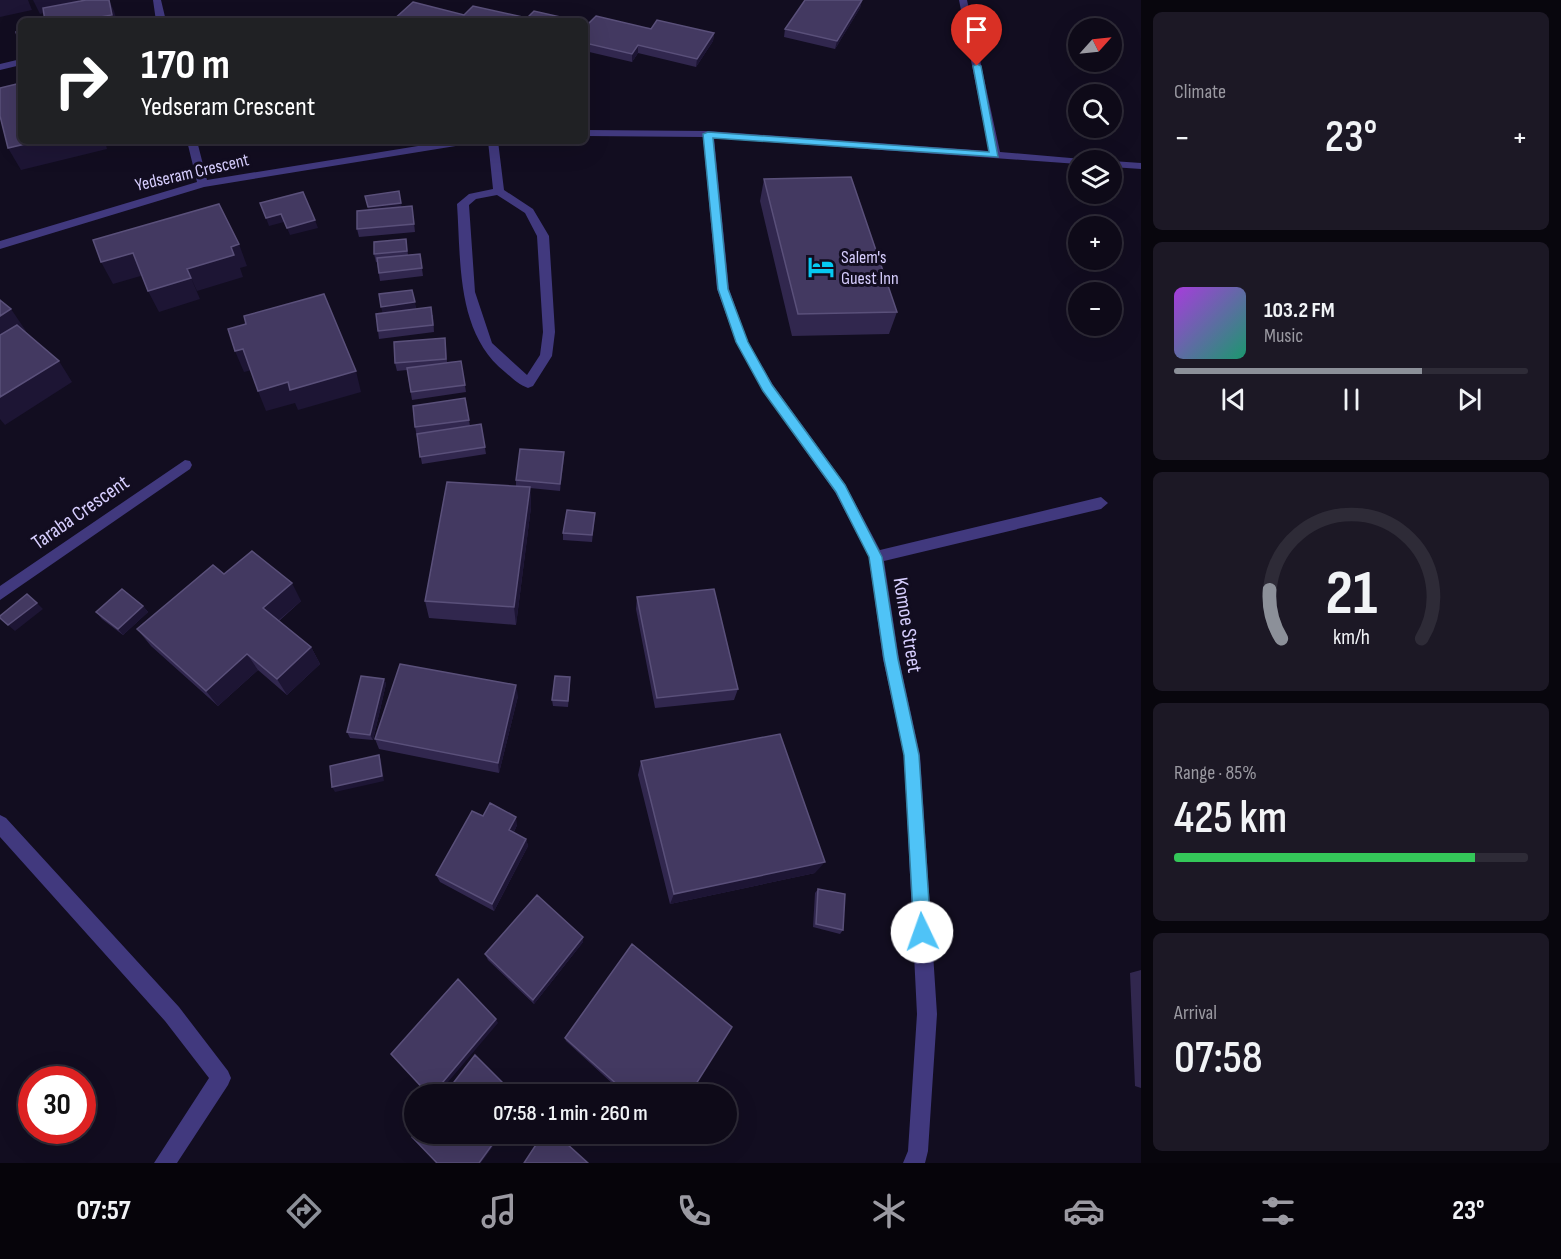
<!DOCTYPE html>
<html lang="en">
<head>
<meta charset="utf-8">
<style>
	body { margin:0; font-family:"Sofia Sans Condensed",sans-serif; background:#1c1825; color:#f1f3f6; height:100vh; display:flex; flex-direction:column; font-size:22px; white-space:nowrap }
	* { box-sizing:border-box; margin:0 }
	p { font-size:20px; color:#9b9aa2 }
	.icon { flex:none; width:33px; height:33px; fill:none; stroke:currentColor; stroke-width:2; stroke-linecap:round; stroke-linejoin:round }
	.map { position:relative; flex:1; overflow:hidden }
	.sheet { display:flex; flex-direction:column; gap:12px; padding:12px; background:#08060d; width:420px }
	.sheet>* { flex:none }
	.top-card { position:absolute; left:18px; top:18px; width:570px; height:126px; border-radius:9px; box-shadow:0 6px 24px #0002,0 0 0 2px #2e2b37; background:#202124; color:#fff; overflow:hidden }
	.needle { width:39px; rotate:63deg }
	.tools { position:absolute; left:1068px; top:18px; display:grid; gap:12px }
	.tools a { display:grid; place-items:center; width:54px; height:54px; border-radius:50%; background:#0e0a18; box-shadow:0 6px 24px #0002,0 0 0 2px #2e2b37; font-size:30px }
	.speed { position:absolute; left:18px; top:1066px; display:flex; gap:12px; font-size:30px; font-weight:700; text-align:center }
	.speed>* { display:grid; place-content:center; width:78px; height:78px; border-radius:50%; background:#0e0a18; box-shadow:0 6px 24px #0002,0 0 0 2px #2e2b37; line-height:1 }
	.speed .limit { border:9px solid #d22; background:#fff; color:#111 }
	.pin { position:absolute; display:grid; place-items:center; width:51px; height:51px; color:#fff; margin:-62px -26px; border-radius:50% 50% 50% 0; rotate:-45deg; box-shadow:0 0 6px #0007 }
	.pin .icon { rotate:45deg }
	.me { position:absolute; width:66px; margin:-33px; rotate:357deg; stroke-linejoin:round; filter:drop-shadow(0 0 4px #0008) }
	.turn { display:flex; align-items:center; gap:21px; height:126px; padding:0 24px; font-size:27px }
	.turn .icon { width:78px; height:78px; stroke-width:2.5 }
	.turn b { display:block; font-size:42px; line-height:51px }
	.big { font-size:45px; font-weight:600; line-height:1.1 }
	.sheet .widget { flex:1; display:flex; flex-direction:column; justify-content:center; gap:9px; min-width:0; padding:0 21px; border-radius:9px; background:#1c1825 }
	.sheet .dial { align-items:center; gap:0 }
	.dial svg { height:156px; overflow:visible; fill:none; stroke:#2e2b37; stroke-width:7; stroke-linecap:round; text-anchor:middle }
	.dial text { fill:#f1f3f6; stroke:none }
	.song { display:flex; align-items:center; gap:18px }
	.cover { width:72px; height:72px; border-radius:9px; background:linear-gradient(135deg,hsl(280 70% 55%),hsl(160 70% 35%)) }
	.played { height:6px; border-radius:3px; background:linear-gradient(90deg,#8c9099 70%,#2e2b37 70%) }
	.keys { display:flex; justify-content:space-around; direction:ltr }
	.heat { display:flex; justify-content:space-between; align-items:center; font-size:33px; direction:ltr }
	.charge { height:9px; border-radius:4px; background:linear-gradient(90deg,#34c759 85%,#2e2b37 0) }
	.trip { position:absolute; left:404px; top:1084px; width:333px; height:60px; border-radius:30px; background:#0e0a18; box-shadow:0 6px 24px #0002,0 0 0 2px #2e2b37; font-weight:600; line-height:60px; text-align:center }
	.tabs { display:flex; height:96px; justify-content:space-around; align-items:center; background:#06040a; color:#9b9aa2 }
	.tabs .icon { width:42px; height:42px }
	.tabs .on { color:#8c9099 }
	.tabs b { font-size:27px; color:#f1f3f6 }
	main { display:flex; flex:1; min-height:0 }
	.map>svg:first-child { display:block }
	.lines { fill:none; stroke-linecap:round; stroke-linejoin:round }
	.minor { fill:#41397e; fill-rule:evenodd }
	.wall { fill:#31274e }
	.shaded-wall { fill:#1d1534 }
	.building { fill:#433961; stroke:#5a507a; stroke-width:1.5 }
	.route { fill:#4fc3f7; stroke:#337fa1; stroke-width:1.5 }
	.labels { text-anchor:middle; stroke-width:6; stroke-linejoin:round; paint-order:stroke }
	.far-street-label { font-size:18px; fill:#d7cefe; stroke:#120d20 }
	.far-poi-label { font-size:18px; fill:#d7cefe; stroke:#120d20; text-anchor:start }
	.street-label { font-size:21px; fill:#d7cefe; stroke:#120d20 }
</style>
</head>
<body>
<main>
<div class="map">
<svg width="1141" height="1163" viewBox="0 0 1141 1163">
	<rect width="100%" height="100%" fill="#120d20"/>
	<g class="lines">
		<path class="minor" d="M153,0H161L166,21H156Z
			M959,0H967L1000,152L1082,159L1083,160H1078V164L714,138L729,289L748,342L773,385L845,484L880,550L1101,497L1108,503L1101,509L884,561L899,659L920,755L937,1014L928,1151L925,1163H903L908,1151L917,1014L904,755L883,659L869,557L835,492L763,391L736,342L717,289L703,137L585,136V130L708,131L989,151Z
			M21,59V65L0,70V64Z
			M187,141H197L207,180L449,141H473L468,144L204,187L0,249V241L197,182Z
			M488,141H498L504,190L533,209L549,236L555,332L552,356L533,386L528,388C519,385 512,378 505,372C456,333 461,261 457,204L469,194L493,189ZM497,195L525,213L537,236L543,332L540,355L527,375L492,343L475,292L469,205L476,199Z
			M1112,161L1141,163V169L1112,167Z
			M185,460L190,461L192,465L190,469L0,600V586Z
			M0,815L6,818L179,1007L228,1071L231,1078L228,1085L177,1163H154L209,1078L165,1021L0,837Z"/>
	</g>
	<path class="wall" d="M862,0L860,8L835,49L784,37L785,29Z
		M585,23H589L714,33L713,41L696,67L638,53L632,62L585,51Z
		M764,179L897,312L889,334L792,336L760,201Z
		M399,191L401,207L413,214L415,232L359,237L357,229L368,210Z
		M406,239L408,255L420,254L423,276L380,281L377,262H376L374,254Z
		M412,290L416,309L433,315L434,332L379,339L378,331L383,313Z
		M446,346L447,362L461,361L466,392L412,400L407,370L397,371L395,363Z
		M465,398L470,426L481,424L486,454L422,464L415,427Z
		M564,452L560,491L530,488L531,507L516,625L429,618L425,601L516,487V480Z
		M595,513L592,542L563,540V533Z
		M224,574L301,601L279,621L311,647L320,664L287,695L258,670L218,706L151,646L137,629Z
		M637,597L738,689L734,700L655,708L636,609Z
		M143,606L148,612L123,635L102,619L96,612Z
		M384,679L386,684L373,740L350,738L347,732Z
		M570,683L568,707L553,706L552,700Z
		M518,696L499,773L379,749L375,739Z
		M641,761L815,873L670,904L638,775Z
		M483,816L517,825L514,832L526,839L528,846L494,911L440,882L436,875Z
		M818,889L843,930L840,934L813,927L815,893Z
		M583,942L534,1004L488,960L485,954Z
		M1141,970V1088L1135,1086L1130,973Z
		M565,1038L689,1095H625L566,1041Z"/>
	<path class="shaded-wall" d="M0,0H28L32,10L0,17Z
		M33,0H79L81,4L40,14Z
		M109,0L114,11L117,21H77Z
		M862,0L860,8L835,49L837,41Z
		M714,33L713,41L696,67L697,59Z
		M638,45V53L632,62V54Z
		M38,141H105L107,149L21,170L8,148Z
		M401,203L402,211L369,215L368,207Z
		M281,214L284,222L269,226L266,218Z
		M315,220L318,228L290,235L287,228Z
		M239,244L247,266L240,268L243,277L197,291L187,269L231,247Z
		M133,253L144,275L113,284L101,262Z
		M191,278L200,299L159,312L148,291Z
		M415,302L416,310L383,315L381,307Z
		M11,309L26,331L0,346V316Z
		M243,349L252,370L244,372L235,351Z
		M59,361L72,382L5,425L0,419V397Z
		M356,371L361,392L298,410L295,403L266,411L258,391L288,382Z
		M564,452V459L560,491V484Z
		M530,487L531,507L516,625L514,607Z
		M292,583L301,601L273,625L263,608Z
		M37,603L43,609L15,631L8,625Z
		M143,606L148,612L123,635L118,629Z
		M311,647L320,664L287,695L277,679Z
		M247,654L258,670L218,706L206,691Z
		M384,679L386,684L373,740L370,735Z
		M516,685L518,696L499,773L498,763Z
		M379,755L381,760L384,781L335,792L332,787Z
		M516,817L517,825L511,838L509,830Z
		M526,839L528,846L494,911L492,904Z
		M825,862L815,873L670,904L674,894Z
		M583,937V942L534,1004L533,1000Z
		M496,1019L498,1023L437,1095H432Z
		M500,1134H502L481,1163H479Z"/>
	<path class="building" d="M86,0H109L112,15L77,21H45L43,8Z
		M805,0H862L837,41L785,29Z
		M413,2L464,15L473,6L527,18L534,11L578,21H392Z
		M596,16L651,29L657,20L714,33L697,59L638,45L632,54L585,43V23H589Z
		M21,30V42H19L16,32Z
		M21,83V141H38L8,148L0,116V88Z
		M851,177L897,312L798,314L764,179Z
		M399,191L401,203L368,207L365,196Z
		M303,192L315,220L287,228L281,214L266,218L260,203Z
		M219,204L239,244L231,247L234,255L187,269L191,278L148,291L133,253L101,262L93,240Z
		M412,206L414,224L357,229V211Z
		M406,239L407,251L374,254V242Z
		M420,254L422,268L379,273L377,258Z
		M412,290L415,302L381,307L379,294Z
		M324,294L356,371L290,390L288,382L258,391L243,349L235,351L228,329L246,324L244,316Z
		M0,300L11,309L0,316Z
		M431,307L433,325L378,331L376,314Z
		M17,325L59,361L0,397V335Z
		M445,338L446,359L395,363L394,342Z
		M461,361L465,385L411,392L407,368Z
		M465,398L469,420L415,427L413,406Z
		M481,424L485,447L420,457L417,434Z
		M520,449L564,452L560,484L516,480Z
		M447,482L530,487L514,607L425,601Z
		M567,510L595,513L592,535L563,533Z
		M252,551L292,583L263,608L311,647L277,679L247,654L206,691L137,629L213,565L224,574Z
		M122,589L143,606L118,629L96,612Z
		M714,589L738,689L657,698L637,597Z
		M27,594L37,603L8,625L0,618V616Z
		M400,664L516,685L498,763L375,739Z
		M361,676L384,679L370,735L347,732Z
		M555,676L570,677L568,701L552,700Z
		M780,734L825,862L674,894L641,761Z
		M379,755L382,776L332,787L330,766Z
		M490,803L516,817L509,830L526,839L492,904L436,875L472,811L483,816Z
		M818,889L845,894L843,930L816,924Z
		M537,895L583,937L533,1000L485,954Z
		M632,944L732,1027L689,1095H629L565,1038Z
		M458,979L496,1019L432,1095H429L391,1054Z
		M475,1055L515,1095H444Z
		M414,1134H500L479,1163H437L412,1137Z
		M543,1134H556L588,1163H524Z"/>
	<path class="route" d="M977,64L981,66L998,157L713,138L728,289L748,342L772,385L845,485L882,557L898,659L919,755L931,932L928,938L922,940L916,938L914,932L904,755L884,659L869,557L836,492L763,391L736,342L718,289L703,134L708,132L989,152L973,66Z"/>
	<defs>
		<g id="hotel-bare" transform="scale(2.07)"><path d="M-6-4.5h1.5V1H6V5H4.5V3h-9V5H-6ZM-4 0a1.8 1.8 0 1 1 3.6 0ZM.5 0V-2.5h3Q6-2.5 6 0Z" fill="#06c9f2" stroke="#120d20" stroke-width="2.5" paint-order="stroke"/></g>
	</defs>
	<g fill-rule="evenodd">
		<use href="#hotel-bare" x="821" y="267"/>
	</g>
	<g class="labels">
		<g class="far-street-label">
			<text transform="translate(192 172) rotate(-13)" y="6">Yedseram Crescent</text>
		</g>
		<g class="far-poi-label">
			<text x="841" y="263">Salem's<tspan x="841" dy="21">Guest Inn</tspan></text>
		</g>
		<g class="street-label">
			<text transform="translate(80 512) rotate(-35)" y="7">Taraba Crescent</text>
			<text transform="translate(908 625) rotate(81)" y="7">Komoe Street</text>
		</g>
	</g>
</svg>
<div class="tools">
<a><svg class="needle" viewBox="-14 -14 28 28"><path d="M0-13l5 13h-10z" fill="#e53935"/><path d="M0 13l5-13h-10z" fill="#9b9aa2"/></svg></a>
<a><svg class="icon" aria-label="search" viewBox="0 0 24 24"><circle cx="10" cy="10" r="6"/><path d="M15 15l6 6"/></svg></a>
<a><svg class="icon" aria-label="layers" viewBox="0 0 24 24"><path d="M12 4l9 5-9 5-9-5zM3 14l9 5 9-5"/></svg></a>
<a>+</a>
<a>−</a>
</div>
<div class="speed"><div class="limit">30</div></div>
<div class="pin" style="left:977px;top:66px;background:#d93025"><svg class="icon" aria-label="arrive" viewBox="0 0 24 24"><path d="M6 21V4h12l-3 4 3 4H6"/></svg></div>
<svg class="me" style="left:922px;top:932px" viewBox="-20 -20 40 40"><circle r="19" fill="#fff"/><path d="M0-13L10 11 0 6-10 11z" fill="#4fc3f7"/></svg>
<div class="trip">07:58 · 1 min · 260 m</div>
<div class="top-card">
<div class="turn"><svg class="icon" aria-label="right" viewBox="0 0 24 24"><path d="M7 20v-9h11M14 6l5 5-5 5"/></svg><div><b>170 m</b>Yedseram Crescent</div></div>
</div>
</div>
<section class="sheet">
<div class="widget"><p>Climate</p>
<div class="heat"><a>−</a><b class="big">23°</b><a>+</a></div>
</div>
<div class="widget">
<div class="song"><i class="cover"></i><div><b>103.2 FM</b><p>Music</p></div></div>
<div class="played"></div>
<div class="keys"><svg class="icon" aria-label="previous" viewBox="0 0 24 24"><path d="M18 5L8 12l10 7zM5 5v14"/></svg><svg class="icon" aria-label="pause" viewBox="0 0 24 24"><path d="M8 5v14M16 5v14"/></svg><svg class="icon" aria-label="next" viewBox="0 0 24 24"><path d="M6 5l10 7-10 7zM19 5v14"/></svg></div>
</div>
<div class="widget dial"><svg viewBox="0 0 100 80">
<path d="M14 69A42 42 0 1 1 86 69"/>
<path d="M14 69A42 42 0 0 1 8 44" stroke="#8c9099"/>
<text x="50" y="56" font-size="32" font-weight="700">21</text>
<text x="50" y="72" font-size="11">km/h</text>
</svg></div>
<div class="widget"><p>Range · 85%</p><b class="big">425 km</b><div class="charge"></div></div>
<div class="widget"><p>Arrival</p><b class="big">07:58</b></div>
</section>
</main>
<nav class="tabs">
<b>07:57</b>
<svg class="icon on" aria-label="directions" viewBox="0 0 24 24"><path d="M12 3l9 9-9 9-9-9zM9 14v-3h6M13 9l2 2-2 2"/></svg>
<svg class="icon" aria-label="music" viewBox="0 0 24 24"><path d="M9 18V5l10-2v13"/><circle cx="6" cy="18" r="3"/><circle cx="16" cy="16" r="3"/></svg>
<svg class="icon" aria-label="phone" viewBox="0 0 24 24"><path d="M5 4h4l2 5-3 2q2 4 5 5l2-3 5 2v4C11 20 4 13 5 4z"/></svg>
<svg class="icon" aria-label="climate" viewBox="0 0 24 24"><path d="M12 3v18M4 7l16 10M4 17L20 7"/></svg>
<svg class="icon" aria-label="car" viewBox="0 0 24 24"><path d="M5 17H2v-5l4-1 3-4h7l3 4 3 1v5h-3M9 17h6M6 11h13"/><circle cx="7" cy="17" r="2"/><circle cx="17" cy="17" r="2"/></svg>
<svg class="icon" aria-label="filters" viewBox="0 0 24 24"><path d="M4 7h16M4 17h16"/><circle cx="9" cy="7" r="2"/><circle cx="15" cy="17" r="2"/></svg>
<b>23°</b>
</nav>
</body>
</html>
